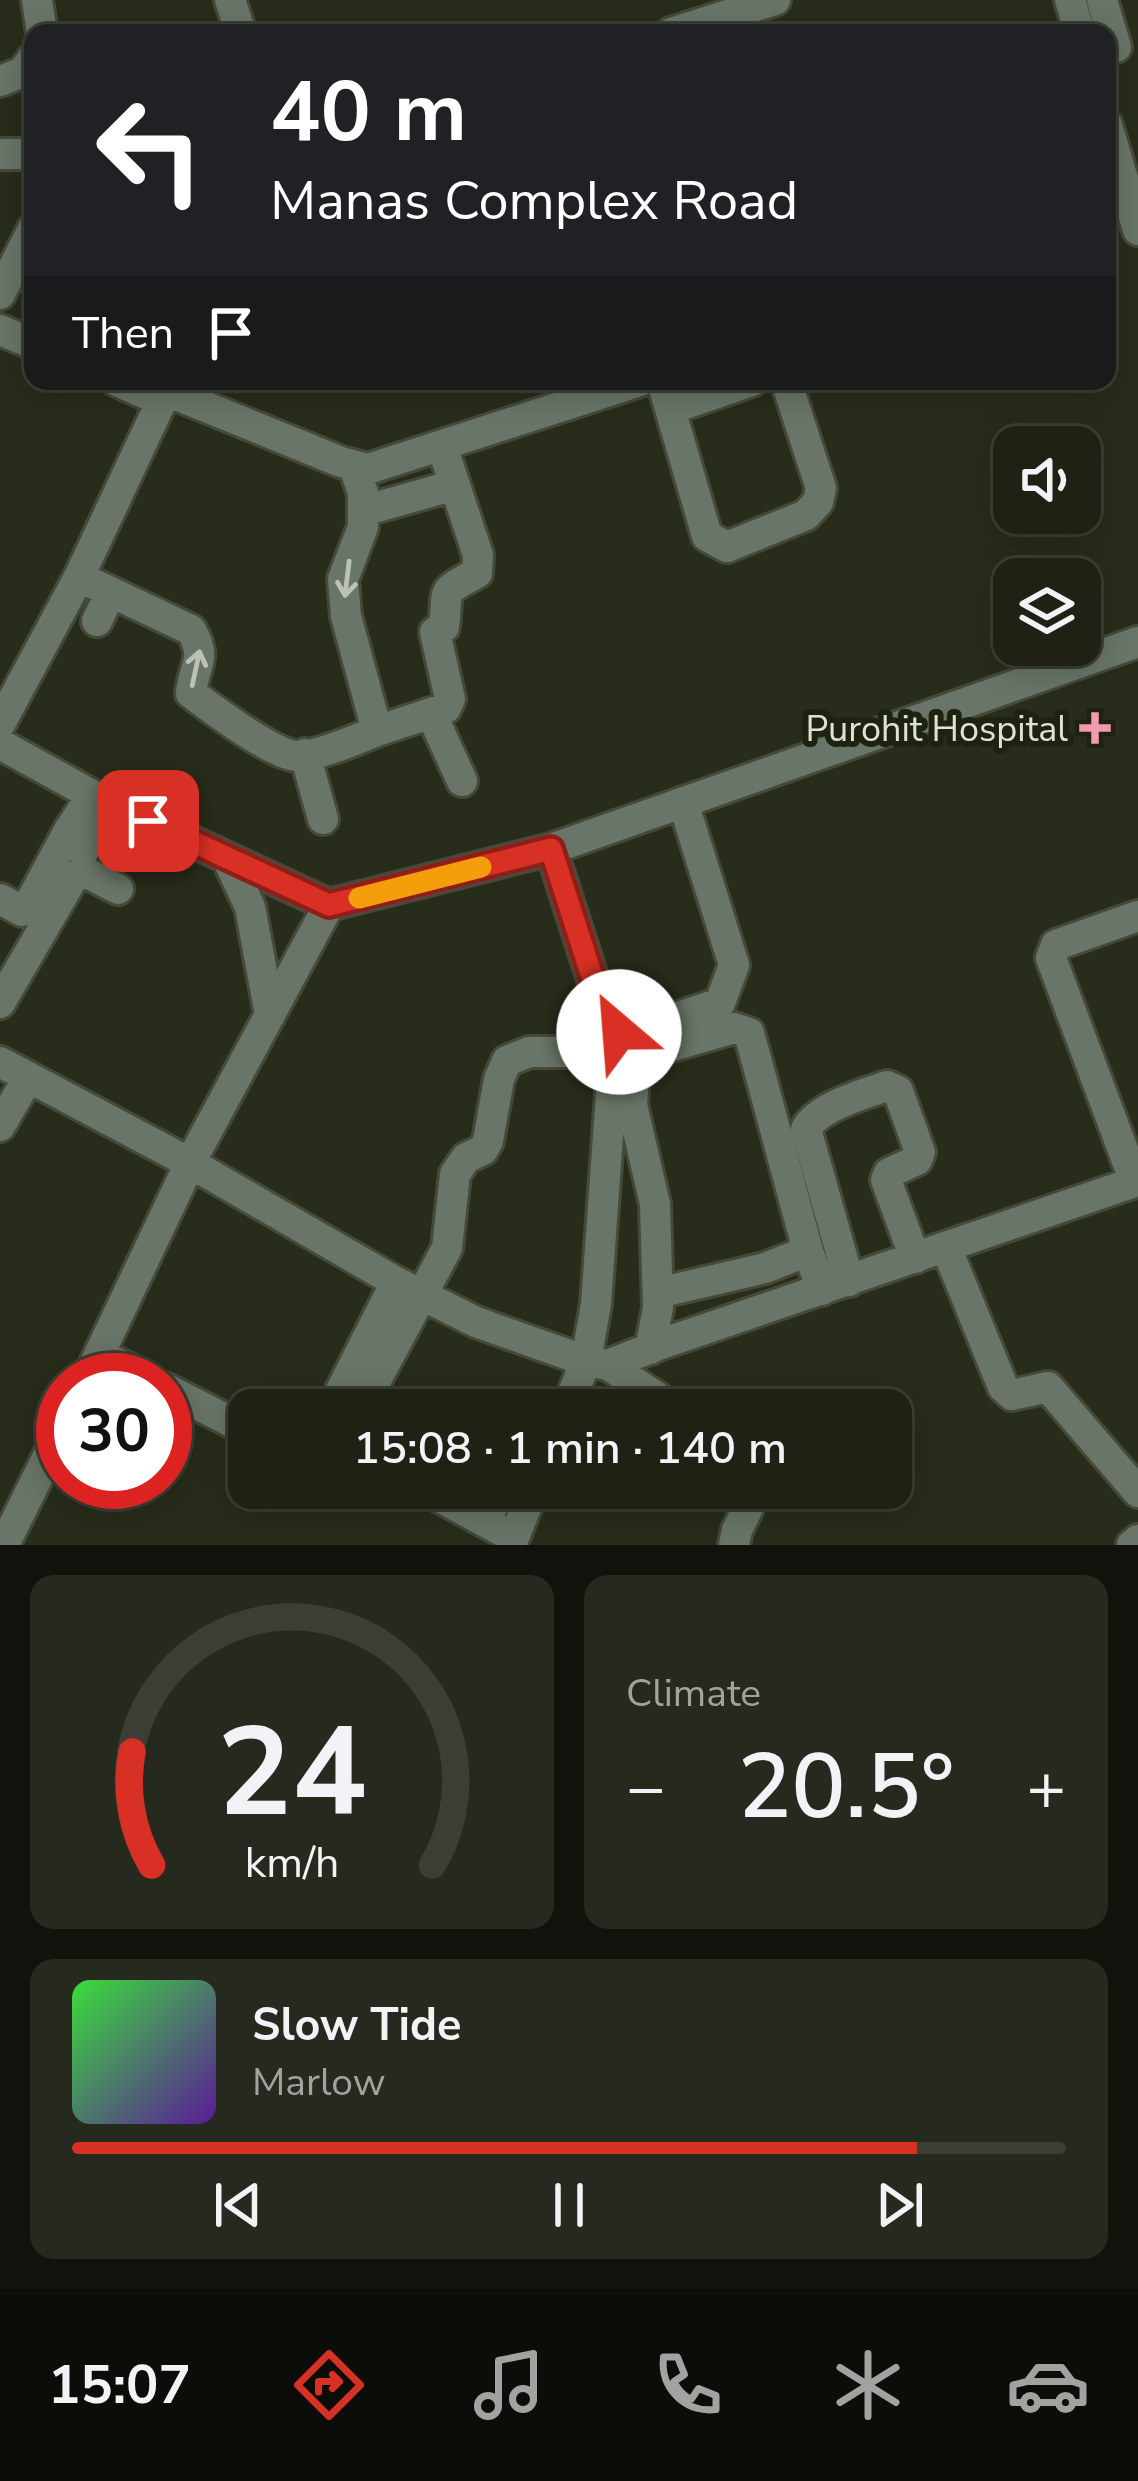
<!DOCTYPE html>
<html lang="en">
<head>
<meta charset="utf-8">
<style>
	body { margin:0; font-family:"Nunito Sans",sans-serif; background:#26291d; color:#f1f3f6; height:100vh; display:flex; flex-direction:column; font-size:45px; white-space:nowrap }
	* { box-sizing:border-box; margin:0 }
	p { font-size:39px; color:#a1a3a0 }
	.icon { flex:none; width:66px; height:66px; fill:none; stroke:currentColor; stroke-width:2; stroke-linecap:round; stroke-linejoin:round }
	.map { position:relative; height:1545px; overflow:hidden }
	.panel { display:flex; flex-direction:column; gap:30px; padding:30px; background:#10120b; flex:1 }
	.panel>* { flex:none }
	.hud { position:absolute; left:24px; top:24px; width:1092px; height:366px; border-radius:24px; box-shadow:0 6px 30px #0003,0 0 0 3px #3c3e34; background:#202124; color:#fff; overflow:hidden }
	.buttons { position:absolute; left:993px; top:426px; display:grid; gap:24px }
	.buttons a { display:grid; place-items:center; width:108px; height:108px; border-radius:24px; background:#1e2114; box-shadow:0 6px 30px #0003,0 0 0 3px #3c3e34; font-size:60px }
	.speed { position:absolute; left:36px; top:1353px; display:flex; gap:24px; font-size:60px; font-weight:700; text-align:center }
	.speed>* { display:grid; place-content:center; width:156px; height:156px; border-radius:50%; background:#1e2114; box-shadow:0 6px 30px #0003,0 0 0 3px #3c3e34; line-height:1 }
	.speed .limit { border:18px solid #d22; background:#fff; color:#111 }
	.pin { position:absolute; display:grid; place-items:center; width:102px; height:102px; color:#fff; margin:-51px; border-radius:24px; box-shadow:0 6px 18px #0006 }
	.me { position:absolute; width:132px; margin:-66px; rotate:333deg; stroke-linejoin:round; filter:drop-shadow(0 0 9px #0008) }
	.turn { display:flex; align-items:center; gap:42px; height:252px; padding:0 48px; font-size:54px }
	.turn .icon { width:156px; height:156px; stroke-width:2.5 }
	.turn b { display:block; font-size:84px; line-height:102px }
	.then { display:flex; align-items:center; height:114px; padding:0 48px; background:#0003; gap:24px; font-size:45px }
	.big { font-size:90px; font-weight:600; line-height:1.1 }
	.panel .widget { flex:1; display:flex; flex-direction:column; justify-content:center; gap:18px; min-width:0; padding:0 42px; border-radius:24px; background:#26291d }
	.panel .dial { align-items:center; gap:0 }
	.dial svg { height:312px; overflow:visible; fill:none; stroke:#3c3e34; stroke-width:7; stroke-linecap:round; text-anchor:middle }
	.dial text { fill:#f1f3f6; stroke:none }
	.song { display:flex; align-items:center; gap:36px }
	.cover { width:144px; height:144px; border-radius:18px; background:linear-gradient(135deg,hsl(120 70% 55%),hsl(270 70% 35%)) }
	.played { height:12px; border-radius:6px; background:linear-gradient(90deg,#d93025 85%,#3c3e34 85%) }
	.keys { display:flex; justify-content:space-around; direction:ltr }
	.heat { display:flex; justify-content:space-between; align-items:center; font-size:66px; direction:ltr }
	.panel .tiles { flex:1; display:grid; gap:30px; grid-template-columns:1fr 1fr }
	.widget:last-child { grid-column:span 2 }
	.trip { position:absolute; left:228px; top:1389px; width:684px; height:120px; border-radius:24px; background:#1e2114; box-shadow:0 6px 30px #0003,0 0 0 3px #3c3e34; font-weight:600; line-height:120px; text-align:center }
	.menu { display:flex; height:192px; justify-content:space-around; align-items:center; background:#0c0d08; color:#a1a3a0 }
	.menu .icon { width:84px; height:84px }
	.menu .on { color:#d93025 }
	.menu b { font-size:54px; color:#f1f3f6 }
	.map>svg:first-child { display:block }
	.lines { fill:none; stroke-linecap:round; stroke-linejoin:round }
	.minor-casing { stroke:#454938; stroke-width:36 }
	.minor { stroke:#697568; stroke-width:30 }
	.oneway { stroke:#bbc1b5 }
	.route-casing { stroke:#8d1f18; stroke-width:30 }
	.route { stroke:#d93025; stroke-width:21 }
	.slow { stroke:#f59e0b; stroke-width:21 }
	.poi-dot { fill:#f29aad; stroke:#1e2310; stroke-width:4.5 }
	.labels { text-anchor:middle; stroke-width:12; stroke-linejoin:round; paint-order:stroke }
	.poi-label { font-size:36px; fill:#dee2d6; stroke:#1e2310; text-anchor:end }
</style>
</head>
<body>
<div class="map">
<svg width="1138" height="1545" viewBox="0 0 1138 1545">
	<rect width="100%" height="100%" fill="#282c1a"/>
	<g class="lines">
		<g class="minor-casing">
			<path id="minor" d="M37,0L42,33
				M230,0L241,33
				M1070,0L1080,33
				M1102,0L1116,47
				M671,33L775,0
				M0,81L23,72L33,58
				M1107,125L1138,230
				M0,154H33
				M0,294L33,229
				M0,330L33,344
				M117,381L162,401
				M662,381L707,536L727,547L806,515L818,502L821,488L786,381
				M167,391L341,462L368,469L640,381
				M670,409L752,381
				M363,511L455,485
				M79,577L191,630C208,659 194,664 191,693C212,709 273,754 296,756C313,758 360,738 377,731L346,616L343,579L363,527V493L354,467
				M97,621L111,592
				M431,713L462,781
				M0,724L79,577L171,381
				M377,731L446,708L450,699L435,632L444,627C449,587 438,594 477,573L478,555L442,446
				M0,744L92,795L329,905L551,849L1138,642
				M305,754L323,819
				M551,849L606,1020L619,1032L632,1033L720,1003L734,965L683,802
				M83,852L108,802
				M227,858L250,907L270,1015
				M0,899L22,911L26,910L68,832L92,795
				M0,1003L74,876L85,872L118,889
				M0,1062L190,1163L396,1282L476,1322L586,1361L608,1365L661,1344L1138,1181
				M0,1126L28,1078
				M1135,1182L1051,958L1056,945L1138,916
				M946,1247L1003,1387L1012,1395L1048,1387L1138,1492
				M849,1281L806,1129C818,1107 863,1094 887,1086L898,1091L920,1152L917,1160L889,1173L886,1180L915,1258
				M658,1293L765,1268L808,1251
				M650,1349L658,1308L655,1204L632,1105L634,1077L651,1052L734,1028L749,1033L808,1251L822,1290
				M100,1354L150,1380
				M608,1365L657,1397L671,1410
				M87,1380L190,1163L329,905
				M165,1388L249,1431
				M331,1410L396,1282
				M360,1410L447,1248L455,1174L466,1158L483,1150L488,1141L499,1079L507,1061L529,1052H605L613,1066L596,1304L586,1361L566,1410
				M423,1488L513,1537
				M732,1488L740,1495L748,1508L737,1530L734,1545
				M484,1521L503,1488
				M4,1545L63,1426
				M511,1545L534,1488
				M1132,1545L1138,1540"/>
		</g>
		<use href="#minor" class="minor"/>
	</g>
	<defs><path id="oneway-shaft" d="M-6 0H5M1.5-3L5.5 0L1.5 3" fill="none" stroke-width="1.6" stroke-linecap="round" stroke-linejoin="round" transform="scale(3)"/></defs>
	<g class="oneway">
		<use href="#oneway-shaft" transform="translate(347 579) rotate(97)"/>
		<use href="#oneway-shaft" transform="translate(196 668) rotate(-78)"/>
	</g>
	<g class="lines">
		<g class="route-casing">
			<path id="route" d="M148,821L329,905L551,849L606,1020L619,1032"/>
		</g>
		<use href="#route" class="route"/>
		<path class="slow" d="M359,898L481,867"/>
	</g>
	<path class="poi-dot" d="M1089 710h12v12h12v12h-12v12h-12v-12h-12v-12h12z"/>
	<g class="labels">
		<g class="poi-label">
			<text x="1068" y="741">Purohit Hospital</text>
		</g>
	</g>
</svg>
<div class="buttons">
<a><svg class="icon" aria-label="sound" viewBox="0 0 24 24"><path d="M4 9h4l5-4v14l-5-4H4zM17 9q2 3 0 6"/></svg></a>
<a><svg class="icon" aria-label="layers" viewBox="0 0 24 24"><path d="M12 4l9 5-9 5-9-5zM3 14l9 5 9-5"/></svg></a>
</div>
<div class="speed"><div class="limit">30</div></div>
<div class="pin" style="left:148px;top:821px;background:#d93025"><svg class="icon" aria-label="arrive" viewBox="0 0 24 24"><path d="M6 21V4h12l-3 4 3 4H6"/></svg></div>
<svg class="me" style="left:619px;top:1032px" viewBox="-20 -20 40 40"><circle r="19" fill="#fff"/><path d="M0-13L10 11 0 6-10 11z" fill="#d93025"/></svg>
<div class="trip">15:08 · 1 min · 140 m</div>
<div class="hud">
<div class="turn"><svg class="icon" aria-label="left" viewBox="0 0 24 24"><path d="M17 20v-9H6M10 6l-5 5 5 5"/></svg><div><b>40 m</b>Manas Complex Road</div></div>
<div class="then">Then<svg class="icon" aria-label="arrive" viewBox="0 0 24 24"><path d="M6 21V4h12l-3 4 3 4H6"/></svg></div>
</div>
</div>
<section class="panel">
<div class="tiles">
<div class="widget dial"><svg viewBox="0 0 100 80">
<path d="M14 69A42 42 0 1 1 86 69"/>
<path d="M14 69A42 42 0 0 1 9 40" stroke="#d93025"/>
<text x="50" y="56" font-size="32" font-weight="700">24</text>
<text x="50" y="72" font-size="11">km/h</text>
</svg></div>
<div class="widget"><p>Climate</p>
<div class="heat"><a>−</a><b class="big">20.5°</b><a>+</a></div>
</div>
<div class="widget">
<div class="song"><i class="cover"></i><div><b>Slow Tide</b><p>Marlow</p></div></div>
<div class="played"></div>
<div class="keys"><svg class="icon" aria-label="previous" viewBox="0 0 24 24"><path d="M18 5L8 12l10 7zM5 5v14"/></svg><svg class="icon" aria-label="pause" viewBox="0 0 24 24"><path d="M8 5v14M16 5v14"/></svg><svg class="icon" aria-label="next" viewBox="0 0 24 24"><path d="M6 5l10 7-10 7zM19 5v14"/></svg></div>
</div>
</div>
</section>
<nav class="menu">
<b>15:07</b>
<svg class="icon on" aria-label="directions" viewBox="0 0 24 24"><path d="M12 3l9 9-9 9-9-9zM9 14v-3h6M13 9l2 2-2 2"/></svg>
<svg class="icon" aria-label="music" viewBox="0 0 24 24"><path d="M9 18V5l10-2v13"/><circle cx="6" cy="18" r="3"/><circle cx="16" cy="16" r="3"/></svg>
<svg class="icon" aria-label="phone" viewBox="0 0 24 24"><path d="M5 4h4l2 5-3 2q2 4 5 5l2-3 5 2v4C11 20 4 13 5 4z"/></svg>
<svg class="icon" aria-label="climate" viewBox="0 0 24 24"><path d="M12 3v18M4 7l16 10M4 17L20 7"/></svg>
<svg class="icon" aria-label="car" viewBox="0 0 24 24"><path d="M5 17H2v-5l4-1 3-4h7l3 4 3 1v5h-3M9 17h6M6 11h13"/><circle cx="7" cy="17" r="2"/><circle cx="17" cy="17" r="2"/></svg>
</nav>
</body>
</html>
